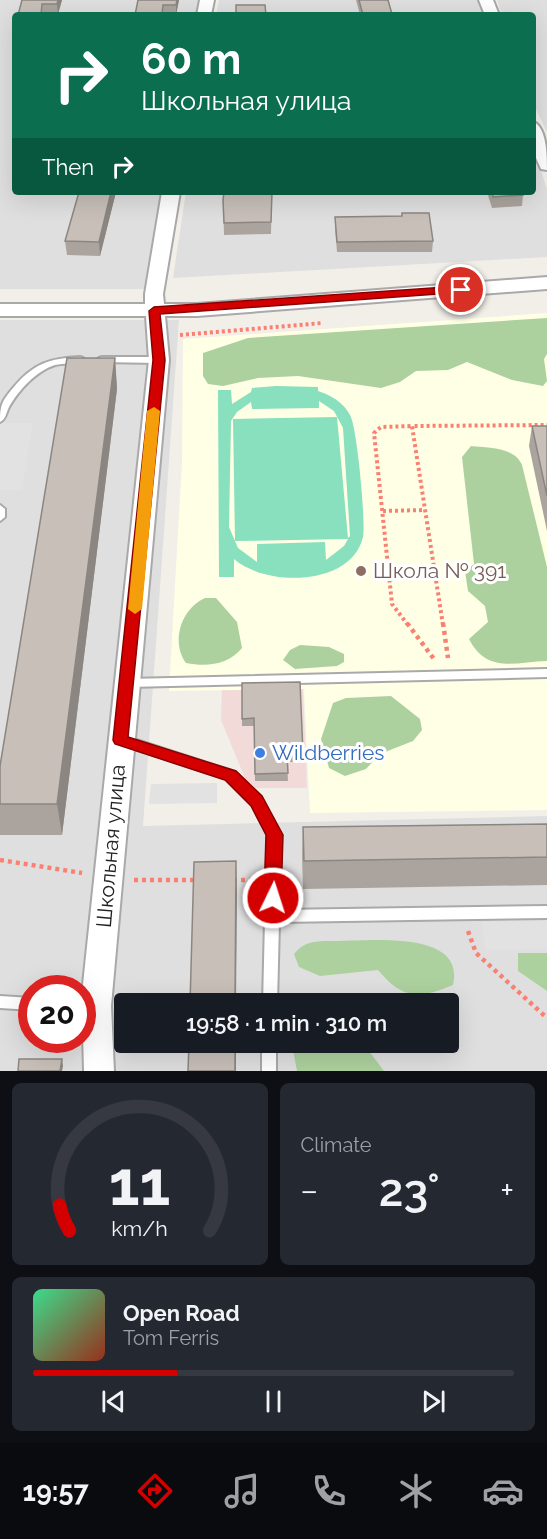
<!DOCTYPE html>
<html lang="en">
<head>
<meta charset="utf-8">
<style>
	body { margin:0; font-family:Raleway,sans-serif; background:#242831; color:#f1f3f6; height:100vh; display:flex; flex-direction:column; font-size:22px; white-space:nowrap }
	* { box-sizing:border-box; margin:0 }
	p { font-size:20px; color:#9ea1a6 }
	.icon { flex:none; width:33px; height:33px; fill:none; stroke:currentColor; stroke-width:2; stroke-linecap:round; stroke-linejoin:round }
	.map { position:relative; height:1071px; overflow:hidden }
	.side { display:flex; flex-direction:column; gap:12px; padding:12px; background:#0d0f14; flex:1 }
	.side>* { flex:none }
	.guide { position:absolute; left:12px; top:12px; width:524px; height:183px; border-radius:6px; box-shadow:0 6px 24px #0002; background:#0b6e4f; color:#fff; overflow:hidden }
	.speed { position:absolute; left:18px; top:975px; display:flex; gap:12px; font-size:30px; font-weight:700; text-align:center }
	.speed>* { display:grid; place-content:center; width:78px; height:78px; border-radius:50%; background:#171b24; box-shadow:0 6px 24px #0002; line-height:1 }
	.speed .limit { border:9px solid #d22; background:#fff; color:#111 }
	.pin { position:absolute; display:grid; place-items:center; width:51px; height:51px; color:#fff; margin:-26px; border:3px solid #fff; border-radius:50%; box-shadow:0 2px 6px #0007 }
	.me { position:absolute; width:66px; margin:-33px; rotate:4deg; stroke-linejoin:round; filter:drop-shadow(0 0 4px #0008) }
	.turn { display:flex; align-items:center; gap:21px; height:126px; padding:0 30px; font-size:27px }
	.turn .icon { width:78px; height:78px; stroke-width:2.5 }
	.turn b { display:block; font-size:42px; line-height:51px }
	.then { display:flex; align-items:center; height:57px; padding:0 30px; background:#0003; gap:12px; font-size:22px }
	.big { font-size:45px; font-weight:600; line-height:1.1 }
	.side .widget { flex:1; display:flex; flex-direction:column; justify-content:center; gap:9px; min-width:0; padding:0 21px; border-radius:9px; background:#242831 }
	.side .dial { align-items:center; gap:0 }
	.dial svg { height:156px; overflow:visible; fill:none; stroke:#363941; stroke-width:7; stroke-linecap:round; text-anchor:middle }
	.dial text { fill:#f1f3f6; stroke:none }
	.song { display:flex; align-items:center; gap:18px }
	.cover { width:72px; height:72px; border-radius:9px; background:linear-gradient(135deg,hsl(150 70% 55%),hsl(10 70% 35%)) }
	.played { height:6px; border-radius:3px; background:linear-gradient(90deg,#d40000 30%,#363941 30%) }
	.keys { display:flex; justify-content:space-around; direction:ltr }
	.heat { display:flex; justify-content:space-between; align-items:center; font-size:33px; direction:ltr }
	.side .tiles { flex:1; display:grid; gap:12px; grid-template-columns:1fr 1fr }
	.widget:last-child { grid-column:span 2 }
	.trip { position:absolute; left:114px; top:993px; width:345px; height:60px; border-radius:6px; background:#171b24; box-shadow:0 6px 24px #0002; font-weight:600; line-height:60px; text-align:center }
	.tabs { display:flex; height:96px; justify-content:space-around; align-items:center; background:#090b0e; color:#9ea1a6 }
	.tabs .icon { width:42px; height:42px }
	.tabs .active { color:#d40000 }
	.tabs b { font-size:27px; color:#f1f3f6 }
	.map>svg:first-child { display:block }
	.residential { fill:#e0dfdf; fill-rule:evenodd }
	.commercial { fill:#f2dad9 }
	.education { fill:#ffffe5 }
	.forest { fill:#add19e }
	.pitch { fill:#88e0be; fill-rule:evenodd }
	.parking { fill:#e2e2e2 }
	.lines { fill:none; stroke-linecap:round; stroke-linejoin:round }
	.lane-casing { stroke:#a9a9a9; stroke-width:4 }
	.street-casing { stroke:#a9a9a9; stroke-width:4 }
	.path-far1 { stroke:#fa8072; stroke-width:4; stroke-dasharray:3 3; stroke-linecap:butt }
	.path { stroke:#fa8072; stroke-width:4.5; stroke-dasharray:4 4; stroke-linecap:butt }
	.lane { fill:#fff; fill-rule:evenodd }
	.street { fill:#fff; fill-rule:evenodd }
	.wall { fill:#aba49e }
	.shaded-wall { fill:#8b8681 }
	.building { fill:#c7bfb8; stroke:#8b8681; stroke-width:1.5 }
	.route { fill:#d40000; stroke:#8a0000; stroke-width:1.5 }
	.slow { fill:#f59e0b }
	.education-dot { fill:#8d6e63; stroke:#fff; stroke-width:2 }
	.shop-dot { fill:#3f7fe0; stroke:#fff; stroke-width:2 }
	.labels { text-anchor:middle; stroke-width:6; stroke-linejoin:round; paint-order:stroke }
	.education-label { font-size:21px; fill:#785e54; stroke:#fff; text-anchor:start }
	.shop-label { font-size:21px; fill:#366cbe; stroke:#fff; text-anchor:start }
	.street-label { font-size:21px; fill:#222; stroke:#fff }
</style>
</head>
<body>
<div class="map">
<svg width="547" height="1071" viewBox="0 0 547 1071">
	<rect width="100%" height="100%" fill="#f2efe9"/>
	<path class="residential" d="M0,0H202L200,15H15V192H165L146,289H0Z
		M219,0H479L484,15H216Z
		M497,0H547V132L533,103L532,15H502Z
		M533,146L547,189V257L173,278L186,192H532Z
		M0,320H179L143,826L547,816V1071H0ZM32,988H82V1040H32ZM124,1004H448V1042H124Z"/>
	<path class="commercial" d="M303,689L307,788H249L221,720L222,690Z"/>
	<path class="education" d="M547,313V810L310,813L304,689L169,691L182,462L183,339Z"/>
	<path class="forest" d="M547,318V354L544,359L547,381L543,386L512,380L467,362L448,370L416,371L400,382L381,388L298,376L258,378L223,386L208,384L203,376V353L248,338Z
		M471,446C488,448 515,447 522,465L547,567V661C515,662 487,674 469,639L488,622L485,606L468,591L465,571L474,564L462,457Z
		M205,598H216L237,622L242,648C228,665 207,667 186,663C170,641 182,608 205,598Z
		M300,645L329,647L344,654V662L337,666L295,669L283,660L290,650Z
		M391,696L420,719L422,730L413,741L380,754L366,769L345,776L329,768L321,739L333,703L346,698Z
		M339,941C371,941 466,930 453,985C419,999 403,1000 378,970L320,976L299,967L294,954C305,939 321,941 339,941Z
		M518,953H547V991L518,971Z
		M301,1043H363L384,1071H297L293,1050Z"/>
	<path class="pitch" d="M276,386L318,387V391C331,395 344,403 350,415C357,426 366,523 363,537C351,587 266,587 234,559V577H219L218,390H231L232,404L251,392L252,388ZM319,401L334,411L343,428L350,536L348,538L337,417L233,419L235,541L348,539L344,546L326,560L325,542L257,544V562L238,548L229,527L231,421L237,412L251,402L252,409L319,408Z"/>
	<path class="parking" d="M0,423H33L22,490H0Z
		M217,783V803L149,804L151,784Z
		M547,921V949L485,950L481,922Z"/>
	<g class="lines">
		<g class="lane-casing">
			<path id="lane" d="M80,357L83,358L85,360L83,362C74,364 64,363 55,365C36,371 19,390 9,407C6,413 6,419 0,422C0,405 2,401 13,388C33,364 49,358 80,357Z
				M102,357H159L164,360L159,363L99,362L97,360L99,358Z
				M0,505L5,509V517L0,521Z
				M547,669V677L128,687L124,686L122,683L124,680L128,679Z
				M121,735L235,772L261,797L280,835L279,910L547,906V918L279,922L277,1004H263L265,920L263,916L266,912L268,835L253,804L227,779L117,743L115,740L117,737Z
				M0,996L32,998V1010L0,1008Z
				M262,1042H276V1071H262Z"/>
		</g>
		<g class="street-casing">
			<path id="street" d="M200,0H214L211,15H197Z
				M479,0H493L499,15H485Z
				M532,121C547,126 547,156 547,170L541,169L532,149Z
				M162,192H180L163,294L164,304H197L547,277V289L197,316H165L169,360L111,1006L114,1071H84L82,994L149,360L146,316H0V304H145V294Z"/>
		</g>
		<path class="path-far1" d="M180,335L322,323
			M383,511L425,510
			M408,625L392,604L374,433L381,427L412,426
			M443,625L412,426L547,425"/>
		<path class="path" d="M407,623L434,659
			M443,623L448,658
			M0,860L82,873
			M134,880H198
			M233,880H255
			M468,931L476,953L547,1018"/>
		<use href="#lane" class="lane"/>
		<use href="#street" class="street"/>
	</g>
	<path class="wall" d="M22,0H62L58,14L18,15Z
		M138,0H179L176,15H135Z
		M356,0H388L392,15H360Z
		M116,192L100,256L67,255L65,241Z
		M272,192L271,234L224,235L223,200Z
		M487,192H522L523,195L522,206L492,208Z
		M402,213L433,241L432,252H337L335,228V217L401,216Z
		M115,358L117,389L62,835H0V766Z
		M532,426H547V531L529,446Z
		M242,683L303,754V762H287L288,781H255L254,726H242Z
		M547,824V885L303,889L302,856L303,827Z"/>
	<path class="shaded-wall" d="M58,0H62L58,14L57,4Z
		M177,0H179L176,15V5Z
		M111,192H116L100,256L99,242Z
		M115,358L117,389L62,835L57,804Z
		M236,861L237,890L236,1004H235Z
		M235,1042H236V1071H235Z
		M62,1059L63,1066L62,1071H60Z"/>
	<path class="building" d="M22,0H58L57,4H42L41,15H18Z
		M138,0H177L176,5H163L162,15H135Z
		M359,0H388L392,14L363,15Z
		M236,5H265L266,15H236Z
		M79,192H111L99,242L65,241Z
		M224,192H272L271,222L224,223L223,200Z
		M492,192H522L523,195L493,197Z
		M402,213H429L433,241L337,242L335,217L402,216Z
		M67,358H115L57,804H0V766Z
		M532,426H547V496Z
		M300,682L303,754H287L288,773L255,774L254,718L242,719V683Z
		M547,824V857L304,861L303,827Z
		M236,861L235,1004H190L194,862Z
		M189,1042H235V1071H188Z
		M19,1059H62L60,1071H18Z"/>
	<path class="route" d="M461,286L465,287V292L160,314L165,360L128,737L236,771L262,796L283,835L281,898L279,903L273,905L267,903L264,898L266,835L251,806L225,780L115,744L113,740L153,360L149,311L154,307Z"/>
	<path class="slow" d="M154,407L160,411L142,609L135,614L128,609L147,411Z"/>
	<circle class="education-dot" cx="361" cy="571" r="6"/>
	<circle class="shop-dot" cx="260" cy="753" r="6"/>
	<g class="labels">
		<g class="education-label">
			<text x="373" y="578">Школа № 391</text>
		</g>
		<g class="shop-label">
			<text x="272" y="760">Wildberries</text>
		</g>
		<g class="street-label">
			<text transform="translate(111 846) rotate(-85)" y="7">Школьная улица</text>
		</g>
	</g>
</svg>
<div class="speed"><div class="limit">20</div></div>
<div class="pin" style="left:461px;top:290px;background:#d93025"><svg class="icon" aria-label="arrive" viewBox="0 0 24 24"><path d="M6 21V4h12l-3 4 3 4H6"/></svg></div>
<svg class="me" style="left:273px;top:898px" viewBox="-20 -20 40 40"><circle r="17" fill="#d40000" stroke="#fff" stroke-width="3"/><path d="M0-11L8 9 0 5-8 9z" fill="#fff"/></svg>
<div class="trip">19:58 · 1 min · 310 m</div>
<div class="guide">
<div class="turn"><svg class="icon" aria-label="right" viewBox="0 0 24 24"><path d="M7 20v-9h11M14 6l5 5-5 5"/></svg><div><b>60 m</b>Школьная улица</div></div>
<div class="then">Then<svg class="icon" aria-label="right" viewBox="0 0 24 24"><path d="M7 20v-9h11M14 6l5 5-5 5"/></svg></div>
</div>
</div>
<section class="side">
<div class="tiles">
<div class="widget dial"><svg viewBox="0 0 100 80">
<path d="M14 69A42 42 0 1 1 86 69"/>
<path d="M14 69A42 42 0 0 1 9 56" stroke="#d40000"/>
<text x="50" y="56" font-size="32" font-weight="700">11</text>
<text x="50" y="72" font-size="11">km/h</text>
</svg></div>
<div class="widget"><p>Climate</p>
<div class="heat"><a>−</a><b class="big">23°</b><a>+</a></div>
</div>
<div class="widget">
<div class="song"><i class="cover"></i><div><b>Open Road</b><p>Tom Ferris</p></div></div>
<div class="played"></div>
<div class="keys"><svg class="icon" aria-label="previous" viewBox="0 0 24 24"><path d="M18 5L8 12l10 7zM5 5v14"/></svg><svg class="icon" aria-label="pause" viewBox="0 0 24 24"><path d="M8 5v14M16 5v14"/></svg><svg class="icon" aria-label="next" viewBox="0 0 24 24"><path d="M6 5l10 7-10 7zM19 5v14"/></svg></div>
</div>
</div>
</section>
<nav class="tabs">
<b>19:57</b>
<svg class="icon active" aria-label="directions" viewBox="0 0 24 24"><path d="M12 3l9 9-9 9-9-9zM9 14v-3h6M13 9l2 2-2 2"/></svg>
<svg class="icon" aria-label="music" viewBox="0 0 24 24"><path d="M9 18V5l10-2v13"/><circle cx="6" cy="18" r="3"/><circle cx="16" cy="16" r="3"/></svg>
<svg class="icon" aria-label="phone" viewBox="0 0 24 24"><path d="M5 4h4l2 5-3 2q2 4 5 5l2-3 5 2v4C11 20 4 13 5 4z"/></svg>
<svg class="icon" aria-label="climate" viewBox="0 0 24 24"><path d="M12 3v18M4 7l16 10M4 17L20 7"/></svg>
<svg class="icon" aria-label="car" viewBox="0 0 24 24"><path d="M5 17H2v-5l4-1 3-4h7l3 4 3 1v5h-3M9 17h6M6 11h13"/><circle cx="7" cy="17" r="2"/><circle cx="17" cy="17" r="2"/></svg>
</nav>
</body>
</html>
